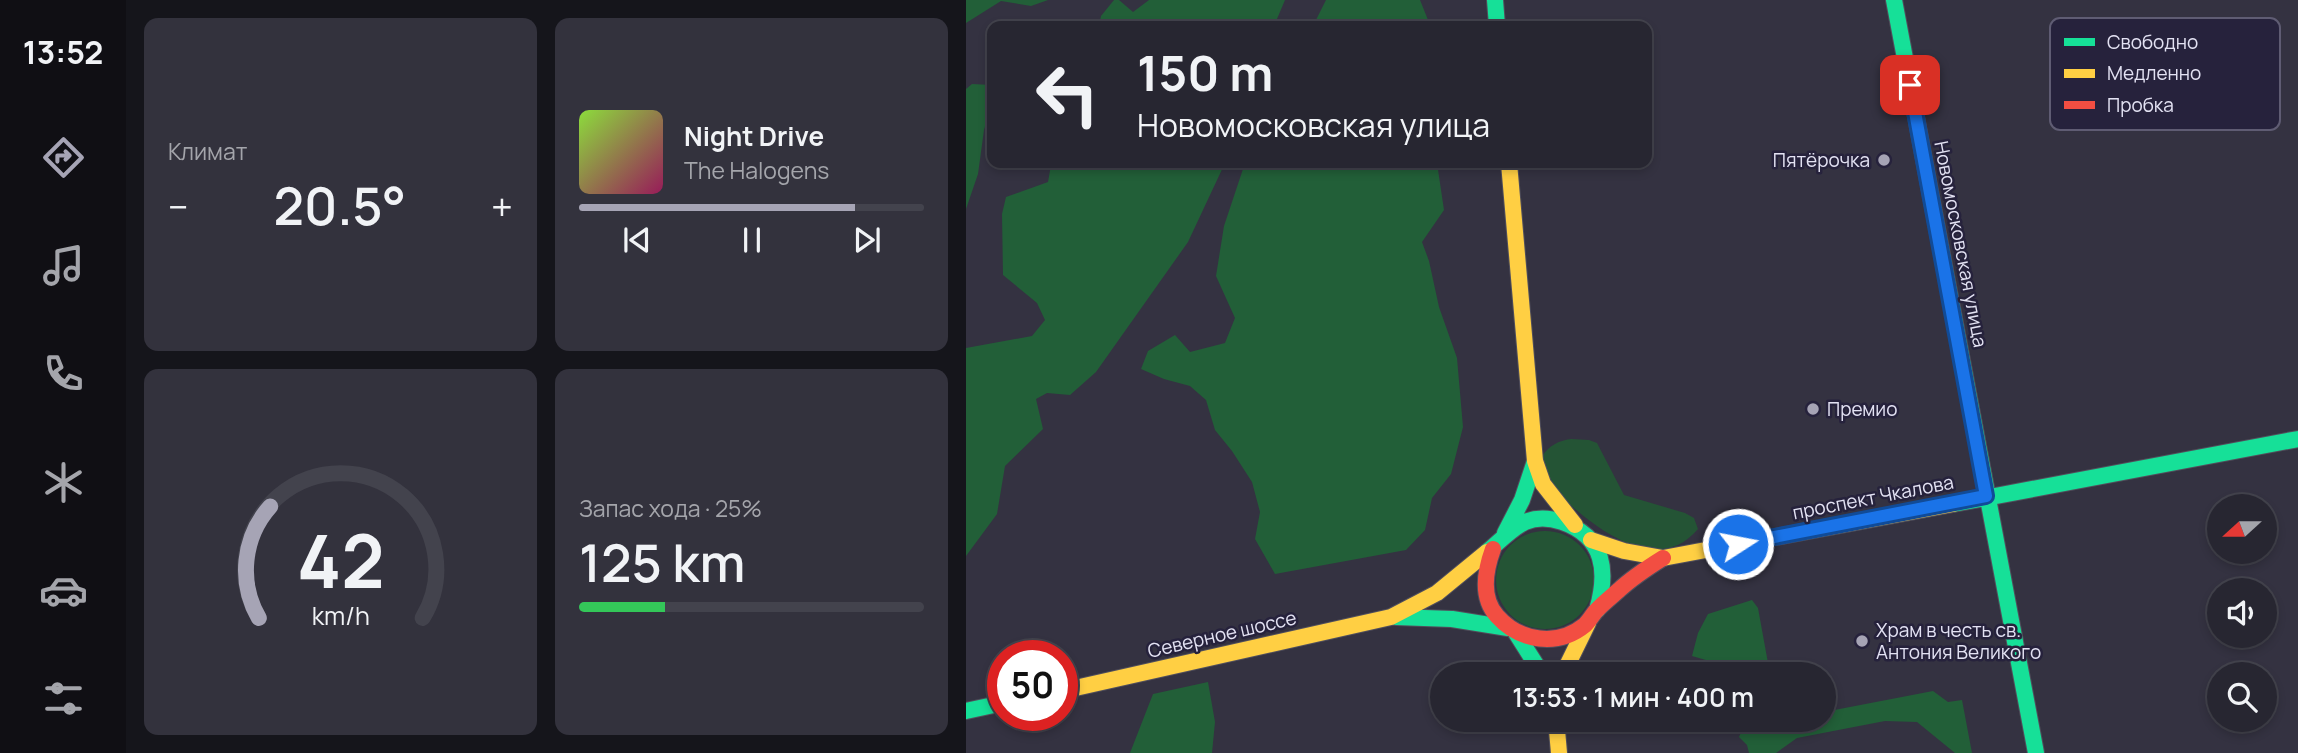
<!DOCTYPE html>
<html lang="ru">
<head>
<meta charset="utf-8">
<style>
	body { margin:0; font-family:Manrope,sans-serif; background:#33323d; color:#f1f3f6; height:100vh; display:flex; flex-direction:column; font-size:26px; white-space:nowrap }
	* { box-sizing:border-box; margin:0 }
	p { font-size:23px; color:#a4a5ab }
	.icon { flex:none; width:38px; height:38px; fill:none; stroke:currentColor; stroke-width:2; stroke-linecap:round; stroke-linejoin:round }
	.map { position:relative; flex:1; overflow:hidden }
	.panel { display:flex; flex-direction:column; gap:18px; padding:18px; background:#15151b; width:840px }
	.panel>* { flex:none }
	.hud { position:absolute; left:21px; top:21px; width:665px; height:147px; border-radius:14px; box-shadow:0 4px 10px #0003,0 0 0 2px #43434d; background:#272631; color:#f1f3f6; overflow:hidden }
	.needle { width:46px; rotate:249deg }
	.fabs { position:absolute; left:1241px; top:494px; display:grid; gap:14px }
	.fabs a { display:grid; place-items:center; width:70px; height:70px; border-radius:50%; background:#272631; box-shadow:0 4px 10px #0003,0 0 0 2px #43434d; font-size:35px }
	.speed { position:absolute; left:21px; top:640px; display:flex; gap:14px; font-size:35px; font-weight:700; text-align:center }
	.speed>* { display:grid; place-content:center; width:91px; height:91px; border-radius:50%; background:#272631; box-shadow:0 4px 10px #0003,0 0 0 2px #43434d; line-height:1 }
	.speed .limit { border:10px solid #d22; background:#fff; color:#111 }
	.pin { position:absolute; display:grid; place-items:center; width:60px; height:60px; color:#fff; margin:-30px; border-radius:14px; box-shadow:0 4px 10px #0006 }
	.me { position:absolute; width:77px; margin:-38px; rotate:79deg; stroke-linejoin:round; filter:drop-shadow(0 0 5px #0008) }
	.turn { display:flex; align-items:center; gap:24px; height:147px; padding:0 35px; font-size:32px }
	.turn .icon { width:91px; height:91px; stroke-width:2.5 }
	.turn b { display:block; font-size:49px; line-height:60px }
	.big { font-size:52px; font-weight:600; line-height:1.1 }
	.panel .widget { flex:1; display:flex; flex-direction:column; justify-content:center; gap:10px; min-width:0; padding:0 24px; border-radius:14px; background:#33323d }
	.panel .dial { align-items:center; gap:0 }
	.dial svg { height:182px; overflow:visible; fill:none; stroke:#43434d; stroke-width:7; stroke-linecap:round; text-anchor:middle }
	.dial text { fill:#f1f3f6; stroke:none }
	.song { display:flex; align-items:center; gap:21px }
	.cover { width:84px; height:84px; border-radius:10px; background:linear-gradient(135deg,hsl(90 70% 55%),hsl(330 70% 35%)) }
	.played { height:7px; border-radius:4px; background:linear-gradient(90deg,#a6a4b5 80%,#43434d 80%) }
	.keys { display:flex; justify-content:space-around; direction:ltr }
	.heat { display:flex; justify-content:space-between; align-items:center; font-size:38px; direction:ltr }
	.charge { height:10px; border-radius:5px; background:linear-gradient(90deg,#34c759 25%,#43434d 0) }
	.panel .tiles { flex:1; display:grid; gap:18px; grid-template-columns:repeat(2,1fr) }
	.trip { position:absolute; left:464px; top:662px; width:406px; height:70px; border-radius:35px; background:#272631; box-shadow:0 4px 10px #0003,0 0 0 2px #43434d; font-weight:600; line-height:70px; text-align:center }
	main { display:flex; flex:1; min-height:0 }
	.menu { display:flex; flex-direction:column; width:126px; justify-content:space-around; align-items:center; background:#100f14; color:#a4a5ab }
	.menu .icon { width:49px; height:49px }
	.menu .current { color:#a6a4b5 }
	.menu b { font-size:32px; color:#f1f3f6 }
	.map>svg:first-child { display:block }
	.green { fill:#245435 }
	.forest { fill:#225f38 }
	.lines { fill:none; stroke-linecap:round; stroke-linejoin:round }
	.fast-casing { stroke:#514f5c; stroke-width:18 }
	.slow-casing { stroke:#514f5c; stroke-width:18 }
	.jam-casing { stroke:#514f5c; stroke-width:18 }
	.fast { stroke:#16e098; stroke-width:16 }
	.slow { stroke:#ffcf43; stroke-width:16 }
	.jam { stroke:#f24e42; stroke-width:16 }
	.route-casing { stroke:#114b97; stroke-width:18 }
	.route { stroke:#1a73e8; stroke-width:12 }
	.poi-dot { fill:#a6a4b5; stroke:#26223c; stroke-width:2.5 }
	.labels { text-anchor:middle; stroke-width:5; stroke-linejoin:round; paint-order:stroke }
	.poi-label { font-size:19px; fill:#e3e2f3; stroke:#26223c; text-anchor:start }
	.street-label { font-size:19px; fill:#e3e2f3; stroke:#26223c }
	.key { fill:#26223c; stroke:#5f5c73; stroke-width:2 }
	.key-label { font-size:19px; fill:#e3e2f3 }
</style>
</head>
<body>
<main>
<nav class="menu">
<b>13:52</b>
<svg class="icon current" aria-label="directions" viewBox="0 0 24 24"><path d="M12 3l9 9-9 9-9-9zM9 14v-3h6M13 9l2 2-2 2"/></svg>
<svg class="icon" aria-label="music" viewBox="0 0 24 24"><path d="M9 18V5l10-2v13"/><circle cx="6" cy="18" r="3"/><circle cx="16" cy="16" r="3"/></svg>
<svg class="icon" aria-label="phone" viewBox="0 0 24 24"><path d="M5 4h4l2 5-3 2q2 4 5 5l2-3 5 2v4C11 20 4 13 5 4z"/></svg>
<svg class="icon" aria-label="climate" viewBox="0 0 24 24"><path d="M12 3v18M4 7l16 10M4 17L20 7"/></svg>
<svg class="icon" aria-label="car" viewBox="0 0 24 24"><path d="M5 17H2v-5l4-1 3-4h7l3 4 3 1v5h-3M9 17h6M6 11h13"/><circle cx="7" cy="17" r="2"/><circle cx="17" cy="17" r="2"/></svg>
<svg class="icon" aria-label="filters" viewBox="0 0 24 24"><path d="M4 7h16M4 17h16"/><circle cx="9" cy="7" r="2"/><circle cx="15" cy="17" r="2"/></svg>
</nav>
<section class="panel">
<div class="tiles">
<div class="widget"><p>Климат</p>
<div class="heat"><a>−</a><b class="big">20.5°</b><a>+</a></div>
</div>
<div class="widget">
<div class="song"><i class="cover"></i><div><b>Night Drive</b><p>The Halogens</p></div></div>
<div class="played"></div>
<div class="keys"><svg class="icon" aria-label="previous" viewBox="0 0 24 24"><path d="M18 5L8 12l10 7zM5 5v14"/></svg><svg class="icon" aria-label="pause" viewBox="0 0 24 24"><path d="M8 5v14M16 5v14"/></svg><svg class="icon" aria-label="next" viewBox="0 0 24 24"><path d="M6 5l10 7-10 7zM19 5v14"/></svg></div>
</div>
<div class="widget dial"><svg viewBox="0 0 100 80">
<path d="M14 69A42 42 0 1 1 86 69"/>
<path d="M14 69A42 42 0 0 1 19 20" stroke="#a6a4b5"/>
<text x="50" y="56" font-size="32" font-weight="700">42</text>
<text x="50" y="72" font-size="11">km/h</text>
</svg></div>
<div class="widget"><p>Запас хода · 25%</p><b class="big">125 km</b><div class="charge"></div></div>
</div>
</section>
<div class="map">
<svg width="1332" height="753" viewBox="0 0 1332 753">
	<rect width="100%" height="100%" fill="#343241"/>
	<path class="green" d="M605,439L623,440L631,443L658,495L719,513L728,518L732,529C696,572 643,538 609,509C599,501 588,492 582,482C577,476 577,464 576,456C584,445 592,441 605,439Z
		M530 580a49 49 0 1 1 98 0a49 49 0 1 1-98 0Z"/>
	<path class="forest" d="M0,0H82L65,6L35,1L0,23Z
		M148,0H153L167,12L183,0H319L308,26H133L135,16Z
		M360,0H454L462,20L455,26H347Z
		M6,84L26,85V103L18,130L12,174L0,209V89Z
		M50,163H259L222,242L130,372L104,395L81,393L70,399L77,429L39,466L31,514L0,556V348L66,336L79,320L71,303L37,275L36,214L40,197L82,182L85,165Z
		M279,163H471L478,210L456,242L463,261L473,307L491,358L497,427L485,474L466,498L459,530L440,550L309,574L289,539L294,512L286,482L266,451L249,430L240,400L224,386L198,379L175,369L182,351L209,335L224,352L259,343L269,318L250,276L258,226Z
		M786,600L792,608L804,674H779L773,667L759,670L750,663L726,656L732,633L742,614Z
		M242,682L249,722L246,753H164L187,694Z
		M967,691L982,702L996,700L1006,753H989L951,722L919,721L831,738L810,753H783L781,745L773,737L781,719H858V712Z"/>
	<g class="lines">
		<g class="fast-casing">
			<path id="fast" d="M529,0L531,26
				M928,0L1070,753
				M987,504L1332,439
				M539,533L556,500L569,461
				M521,552C533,542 545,529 559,522C571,517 584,518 596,522C639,537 642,572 631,610
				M430,617L486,619L542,628
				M550,633L576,674
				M0,711L37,703"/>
		</g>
		<g class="slow-casing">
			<path id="slow" d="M543,163L569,461L577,484L609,525
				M625,540L658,551L697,558L987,504
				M597,674L622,623
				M96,691L425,617L471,593L521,552
				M590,719L593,753"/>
		</g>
		<g class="jam-casing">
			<path id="jam" d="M527,549C519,571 514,597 531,616C554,642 592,647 619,625C623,621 626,616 629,612C636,604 645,597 653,590C667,577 681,568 697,558"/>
		</g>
		<use href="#fast" class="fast"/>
		<use href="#slow" class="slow"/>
		<use href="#jam" class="jam"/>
	</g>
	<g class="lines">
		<g class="route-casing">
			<path id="route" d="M772,544L1020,496L944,85"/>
		</g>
		<use href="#route" class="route"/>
	</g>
	<g class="poi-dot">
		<circle cx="918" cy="160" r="7"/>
		<circle cx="847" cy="409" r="7"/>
		<circle cx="896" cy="641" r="7"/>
	</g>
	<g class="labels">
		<g class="poi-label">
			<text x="904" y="167" text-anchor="end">Пятёрочка</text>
			<text x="861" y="416">Премио</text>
			<text x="910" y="637">Храм в честь св.<tspan x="910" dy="22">Антония Великого</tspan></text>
		</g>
		<g class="street-label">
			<text transform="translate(995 244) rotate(79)" y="7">Новомосковская улица</text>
			<text transform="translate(907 497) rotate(-11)" y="7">проспект Чкалова</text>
			<text transform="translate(256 634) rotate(-13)" y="7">Северное шоссе</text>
		</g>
	</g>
	<rect x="1084" y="18" width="230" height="112" rx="10" class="key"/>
	<rect x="1098" y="38" width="31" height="8" fill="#16e098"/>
	<rect x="1098" y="69" width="31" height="9" fill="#ffcf43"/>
	<rect x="1098" y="101" width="31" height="8" fill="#f24e42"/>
	<g class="key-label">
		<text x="1141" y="49">Свободно</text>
		<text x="1141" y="80">Медленно</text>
		<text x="1141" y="112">Пробка</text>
	</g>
</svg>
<div class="fabs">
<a><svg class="needle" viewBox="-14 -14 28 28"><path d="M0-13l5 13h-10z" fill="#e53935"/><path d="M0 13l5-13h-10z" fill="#a4a5ab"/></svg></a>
<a><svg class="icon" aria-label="sound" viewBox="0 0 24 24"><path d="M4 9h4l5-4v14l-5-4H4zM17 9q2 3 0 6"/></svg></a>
<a><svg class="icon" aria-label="search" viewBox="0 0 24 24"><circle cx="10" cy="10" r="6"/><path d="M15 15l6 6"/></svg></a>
</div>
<div class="speed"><div class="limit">50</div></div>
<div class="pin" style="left:944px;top:85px;background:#d93025"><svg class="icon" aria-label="arrive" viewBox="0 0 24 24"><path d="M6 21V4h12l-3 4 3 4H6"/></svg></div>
<svg class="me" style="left:772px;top:544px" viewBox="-20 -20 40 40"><circle r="17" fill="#1a73e8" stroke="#fff" stroke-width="3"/><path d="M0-11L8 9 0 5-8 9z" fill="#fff"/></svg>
<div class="trip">13:53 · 1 мин · 400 m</div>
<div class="hud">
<div class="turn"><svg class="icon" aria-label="left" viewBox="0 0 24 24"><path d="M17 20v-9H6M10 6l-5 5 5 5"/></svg><div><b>150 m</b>Новомосковская улица</div></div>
</div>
</div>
</main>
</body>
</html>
